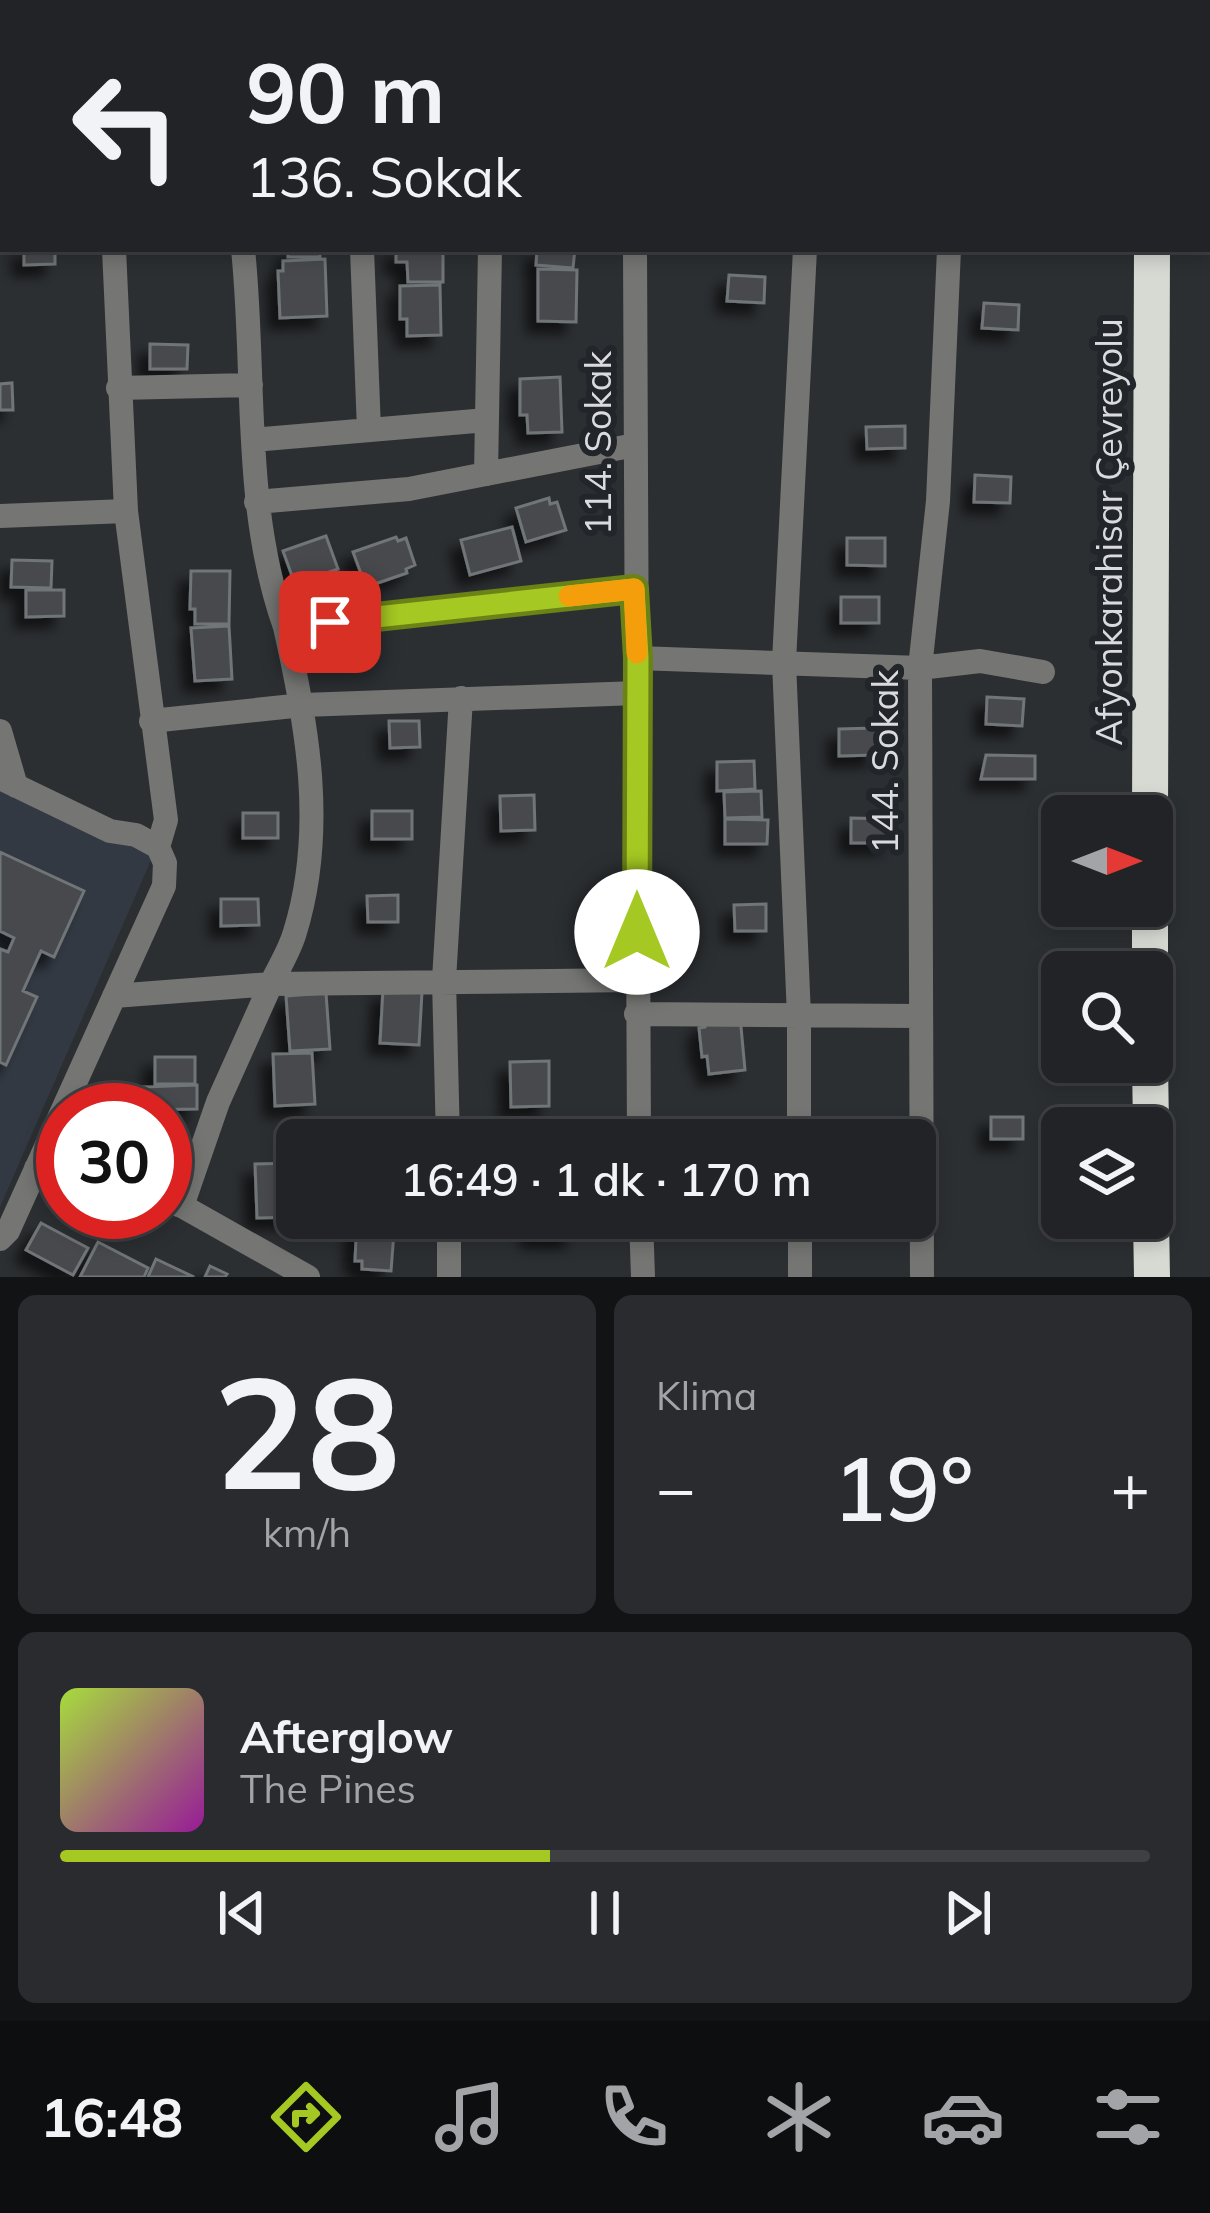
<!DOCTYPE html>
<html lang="tr">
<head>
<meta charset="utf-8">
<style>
	body { margin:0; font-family:Mulish,sans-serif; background:#292b2e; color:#f1f3f6; height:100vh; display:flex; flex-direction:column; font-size:45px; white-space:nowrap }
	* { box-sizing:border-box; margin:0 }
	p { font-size:39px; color:#a2a4a7 }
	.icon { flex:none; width:66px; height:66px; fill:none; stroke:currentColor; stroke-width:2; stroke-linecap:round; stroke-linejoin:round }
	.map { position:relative; height:1277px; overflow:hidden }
	.side { display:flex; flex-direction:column; gap:18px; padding:18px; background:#121315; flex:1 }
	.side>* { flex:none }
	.hud { position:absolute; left:0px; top:0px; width:1212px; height:252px; box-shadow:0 6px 18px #0003,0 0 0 3px #3e4043; background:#212326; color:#f1f3f6; overflow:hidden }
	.needle { width:78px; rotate:90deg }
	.tools { position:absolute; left:1041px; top:795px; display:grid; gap:24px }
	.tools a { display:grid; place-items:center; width:132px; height:132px; border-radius:18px; background:#212326; box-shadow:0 6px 18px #0003,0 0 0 3px #3e4043; font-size:60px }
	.speed { position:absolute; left:36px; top:1083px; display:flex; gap:24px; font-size:60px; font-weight:700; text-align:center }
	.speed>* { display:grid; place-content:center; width:156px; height:156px; border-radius:50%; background:#212326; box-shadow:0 6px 18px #0003,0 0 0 3px #3e4043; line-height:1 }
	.speed .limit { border:18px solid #d22; background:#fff; color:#111 }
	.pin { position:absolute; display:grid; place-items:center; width:102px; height:102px; color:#fff; margin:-51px; border-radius:24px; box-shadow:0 6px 18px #0006 }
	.me { position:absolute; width:132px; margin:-66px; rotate:0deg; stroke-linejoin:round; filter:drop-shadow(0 0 9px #0008) }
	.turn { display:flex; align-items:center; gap:42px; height:252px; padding:0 48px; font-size:54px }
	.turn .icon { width:156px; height:156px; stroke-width:2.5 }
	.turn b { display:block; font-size:84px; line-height:102px }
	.big { font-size:90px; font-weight:600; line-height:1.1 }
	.side .tile { flex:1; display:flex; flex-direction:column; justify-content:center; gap:18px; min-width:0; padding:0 42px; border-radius:18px; background:#292b2e }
	.side .dial { align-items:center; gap:0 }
	.dial b { font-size:156px; line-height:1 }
	.song { display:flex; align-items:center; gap:36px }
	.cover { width:144px; height:144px; border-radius:18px; background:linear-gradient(135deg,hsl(80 70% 55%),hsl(300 70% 35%)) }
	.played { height:12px; border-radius:6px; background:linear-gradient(90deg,#a5c822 45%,#3e4043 45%) }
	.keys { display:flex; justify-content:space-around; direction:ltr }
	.heat { display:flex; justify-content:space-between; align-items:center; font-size:66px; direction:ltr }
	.side .tiles { flex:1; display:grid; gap:18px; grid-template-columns:1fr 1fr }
	.tile:last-child { grid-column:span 2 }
	.trip { position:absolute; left:276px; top:1119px; width:660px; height:120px; border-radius:18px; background:#212326; box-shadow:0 6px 18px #0003,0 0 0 3px #3e4043; font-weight:600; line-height:120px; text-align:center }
	.dock { display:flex; height:192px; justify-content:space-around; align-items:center; background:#0d0e0f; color:#a2a4a7 }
	.dock .icon { width:84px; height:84px }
	.dock .current { color:#a5c822 }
	.dock b { font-size:54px; color:#f1f3f6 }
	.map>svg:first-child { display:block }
	.built { fill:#323942 }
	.building { fill:#464a4e; stroke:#707478; stroke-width:3; filter:url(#shadow) }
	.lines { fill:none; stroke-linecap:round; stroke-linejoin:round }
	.street { stroke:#757673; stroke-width:24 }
	.highway { stroke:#d7d9d3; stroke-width:36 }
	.route-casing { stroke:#6b8216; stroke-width:30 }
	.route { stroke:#a5c822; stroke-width:21 }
	.slow { stroke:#f59e0b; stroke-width:21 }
	.labels { text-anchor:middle; stroke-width:12; stroke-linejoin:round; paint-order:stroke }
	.street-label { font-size:36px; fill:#dadbde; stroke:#222529 }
</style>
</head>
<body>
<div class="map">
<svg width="1210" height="1277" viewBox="0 0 1210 1277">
	<defs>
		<filter id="shadow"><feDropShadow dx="-11" dy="11" stdDeviation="6" flood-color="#0009"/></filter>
	</defs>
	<rect width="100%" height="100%" fill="#2c2f32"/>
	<path class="built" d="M0,783L155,851L0,1207Z"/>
	<path class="building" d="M24,249H55V264L24,265Z
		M288,249H320V257H288Z
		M396,249H443V282H408L407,262H396Z
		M537,249H575L573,268L536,265Z
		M325,259L327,316L280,318L278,271H283V261Z
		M538,269L577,270L576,322L538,321Z
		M729,275L765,277L764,303L727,301Z
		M440,285L441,335L407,336V319H400V286Z
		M984,303L1019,305L1018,330L982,328Z
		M150,344L188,345L187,369H150Z
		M560,377L562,432L528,433L527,415H520V379Z
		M12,383L13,410H0V384Z
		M905,426V448L867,449L866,427Z
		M975,475L1011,477L1010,503L974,502Z
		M549,498L550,504L557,502L566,530L526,542L516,508Z
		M512,527L521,561L470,575L461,540Z
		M326,536L338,569L295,584L283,551Z
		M396,537L398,541L406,538L415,565L406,569L407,573L366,587L353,552Z
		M847,538H885V566L847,565Z
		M12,560L52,561L51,588L11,587Z
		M191,571H230L229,624H195V609H190Z
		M26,590H64V616L26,617Z
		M841,597H879V623H841Z
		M229,626L232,679L195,681L191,628Z
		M987,697L1024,699L1022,726L986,724Z
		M389,721H419L420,747L390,748Z
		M876,728L877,755L839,756V729Z
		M986,755L1035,756V779H981Z
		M754,761L755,789L717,791V762Z
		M761,791L762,817L725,818L724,792Z
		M534,795L535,830L501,831L500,796Z
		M372,811H412V839H372Z
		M243,813H278V838H243Z
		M851,818L891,819V843H851Z
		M725,819L768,820L767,844H725Z
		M0,852L84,891L54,957L41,951L23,991L37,997L6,1065L0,1062V949L8,952L14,938L0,931Z
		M398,895V922H368L367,896Z
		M221,899H258L259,925L221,926Z
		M766,904V931H735L734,905Z
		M383,989L422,992L419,1045L380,1043Z
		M326,993L330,1049L290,1051L286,996Z
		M740,1016L745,1070L709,1074L707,1056L702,1057L699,1028L705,1027L704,1020Z
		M312,1053L315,1104L275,1106L273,1054Z
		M155,1057H195V1084H155Z
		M549,1061V1106L511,1107L510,1062Z
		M197,1085V1109L143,1110V1087Z
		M991,1117H1023V1139H991Z
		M297,1163V1217L257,1218L255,1164Z
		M357,1218L395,1219L391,1271L362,1269V1261H355Z
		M532,1218H575V1237L532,1236Z
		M41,1223L88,1248L73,1275L26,1250Z
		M98,1242L148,1268L144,1277H80Z
		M156,1259L194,1277H148Z
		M210,1266L227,1274L225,1277H205Z"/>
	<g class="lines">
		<path class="street" d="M196,0H233
			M635,0V3
			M791,0L792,3
			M944,0V3
			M49,3V0
			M1079,3V0
			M0,158L3,152
			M114,249L126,511L166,820L158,847
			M243,249C256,375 242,506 285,627
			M362,249L369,430
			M635,249L639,1140
			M118,388L251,385
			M253,440L487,420
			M486,474L490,249
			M256,502L409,489L635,445
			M0,516L126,511
			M637,658L920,668L980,661L1043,672
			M151,721L303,705L637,693
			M0,731L16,786
			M0,778L110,831L136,835L158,847L165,863L164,886L8,1231L0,1239
			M114,996L271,984C279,967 290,950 295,932C326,831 308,728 285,627L634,589
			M636,1014L920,1016
			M448,1140L444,980L461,698
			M799,1140V1016L784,662L805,249
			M36,1168L63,1174
			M165,1201L182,1206L308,1277
			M182,1206L218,1102L271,984L637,980
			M449,1218V1277
			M641,1218L643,1277
			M800,1218V1277
			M922,1277L920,668L938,501L949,249"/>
		<path class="highway" d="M1152,3V0
			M1150,816L1152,249
			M1150,972V906
			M1150,1062L1151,1128
			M1151,1218L1152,1277"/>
	</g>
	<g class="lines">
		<g class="route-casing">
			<path id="route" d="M330,622L634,589L638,658L637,932"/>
		</g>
		<use href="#route" class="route"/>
		<path class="slow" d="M569,596L634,589L637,653"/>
	</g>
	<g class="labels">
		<g class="street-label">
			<text transform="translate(598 443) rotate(-90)" y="13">114. Sokak</text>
			<text transform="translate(1109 532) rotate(-90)" y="13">Afyonkarahisar Çevreyolu</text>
			<text transform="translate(885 762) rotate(-90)" y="13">144. Sokak</text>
		</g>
	</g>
</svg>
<div class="tools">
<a><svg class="needle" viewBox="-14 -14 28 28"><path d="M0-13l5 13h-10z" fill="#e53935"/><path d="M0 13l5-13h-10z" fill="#a2a4a7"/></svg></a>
<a><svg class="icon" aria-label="search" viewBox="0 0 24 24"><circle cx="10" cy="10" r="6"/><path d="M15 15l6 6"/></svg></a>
<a><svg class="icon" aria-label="layers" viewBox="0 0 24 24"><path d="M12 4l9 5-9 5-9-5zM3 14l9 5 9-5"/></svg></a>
</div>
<div class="speed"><div class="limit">30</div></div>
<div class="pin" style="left:330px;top:622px;background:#d93025"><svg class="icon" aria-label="arrive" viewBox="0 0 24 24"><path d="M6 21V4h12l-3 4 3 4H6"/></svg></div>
<svg class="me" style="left:637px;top:932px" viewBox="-20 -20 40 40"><circle r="19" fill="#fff"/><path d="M0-13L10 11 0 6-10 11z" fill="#a5c822"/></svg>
<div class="trip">16:49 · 1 dk · 170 m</div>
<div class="hud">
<div class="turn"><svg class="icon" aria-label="left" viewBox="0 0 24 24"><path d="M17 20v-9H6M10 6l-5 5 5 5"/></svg><div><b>90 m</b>136. Sokak</div></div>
</div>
</div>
<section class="side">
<div class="tiles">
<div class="tile dial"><b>28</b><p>km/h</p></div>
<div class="tile"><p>Klima</p>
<div class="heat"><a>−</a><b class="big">19°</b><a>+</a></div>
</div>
<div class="tile">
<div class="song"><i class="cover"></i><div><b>Afterglow</b><p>The Pines</p></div></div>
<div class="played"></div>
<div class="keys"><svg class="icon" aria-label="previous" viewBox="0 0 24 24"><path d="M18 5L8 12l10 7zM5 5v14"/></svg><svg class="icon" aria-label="pause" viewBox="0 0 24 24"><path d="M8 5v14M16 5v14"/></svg><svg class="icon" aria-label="next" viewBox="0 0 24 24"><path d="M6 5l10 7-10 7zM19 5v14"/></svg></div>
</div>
</div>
</section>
<nav class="dock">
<b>16:48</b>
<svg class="icon current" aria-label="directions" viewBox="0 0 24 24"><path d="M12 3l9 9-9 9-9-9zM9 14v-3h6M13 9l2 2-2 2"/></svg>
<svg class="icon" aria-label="music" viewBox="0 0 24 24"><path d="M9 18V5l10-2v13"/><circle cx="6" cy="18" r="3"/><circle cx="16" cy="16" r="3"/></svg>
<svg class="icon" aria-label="phone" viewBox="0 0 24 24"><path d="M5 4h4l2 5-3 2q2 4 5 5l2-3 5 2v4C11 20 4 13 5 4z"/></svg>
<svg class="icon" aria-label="climate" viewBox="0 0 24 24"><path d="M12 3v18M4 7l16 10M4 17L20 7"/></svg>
<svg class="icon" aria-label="car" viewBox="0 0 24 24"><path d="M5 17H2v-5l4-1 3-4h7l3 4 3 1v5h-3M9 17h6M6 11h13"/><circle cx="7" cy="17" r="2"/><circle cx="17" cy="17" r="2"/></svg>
<svg class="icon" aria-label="filters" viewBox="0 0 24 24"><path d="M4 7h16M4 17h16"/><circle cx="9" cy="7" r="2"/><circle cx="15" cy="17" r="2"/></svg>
</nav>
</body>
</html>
